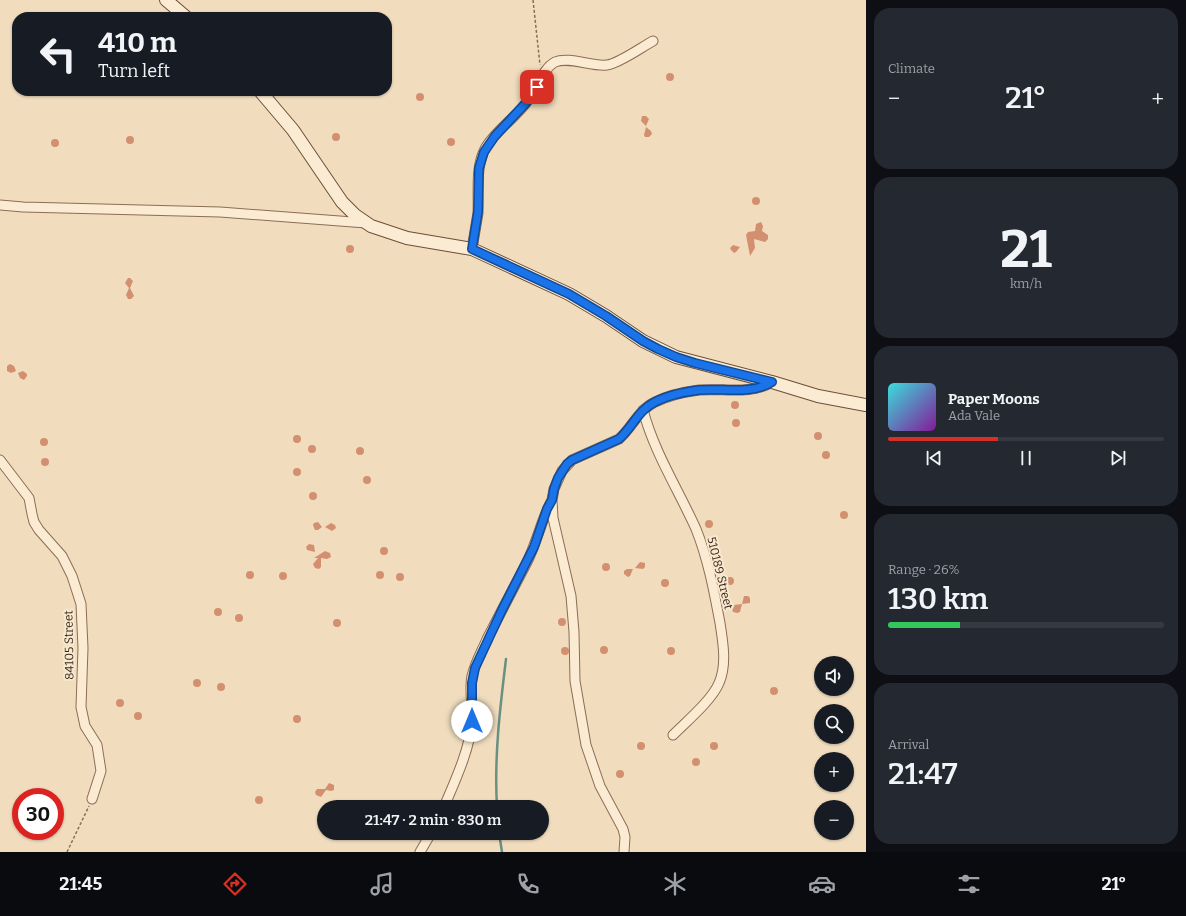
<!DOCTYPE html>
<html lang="en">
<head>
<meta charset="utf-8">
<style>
	body { margin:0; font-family:Bitter,serif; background:#242831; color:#f1f3f6; height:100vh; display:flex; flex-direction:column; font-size:15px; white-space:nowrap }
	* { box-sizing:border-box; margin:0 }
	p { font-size:13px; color:#9ea1a6 }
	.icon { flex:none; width:22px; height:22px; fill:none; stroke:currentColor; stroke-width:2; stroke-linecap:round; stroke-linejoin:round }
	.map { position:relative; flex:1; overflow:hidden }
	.panel { display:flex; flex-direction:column; gap:8px; padding:8px; background:#0d0f14; width:320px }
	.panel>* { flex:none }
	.banner { position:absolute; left:12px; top:12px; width:380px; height:84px; border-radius:16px; box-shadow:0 1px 3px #0004; background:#171b24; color:#f1f3f6; overflow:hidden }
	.fabs { position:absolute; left:814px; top:656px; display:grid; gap:8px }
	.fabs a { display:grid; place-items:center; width:40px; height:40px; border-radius:50%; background:#171b24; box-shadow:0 1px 3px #0004; font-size:20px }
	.speed { position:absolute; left:12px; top:788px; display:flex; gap:8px; font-size:20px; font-weight:700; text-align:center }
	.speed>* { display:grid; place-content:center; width:52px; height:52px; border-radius:50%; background:#171b24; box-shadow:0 1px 3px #0004; line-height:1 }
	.speed .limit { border:6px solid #d22; background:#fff; color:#111 }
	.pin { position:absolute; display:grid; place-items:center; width:34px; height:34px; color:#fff; margin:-17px; border-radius:8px; box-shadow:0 2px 6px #0006 }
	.me { position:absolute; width:44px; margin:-22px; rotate:0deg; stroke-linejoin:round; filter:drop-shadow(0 0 3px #0008) }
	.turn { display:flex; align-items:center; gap:14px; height:84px; padding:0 20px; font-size:18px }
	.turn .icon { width:52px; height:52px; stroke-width:2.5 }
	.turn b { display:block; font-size:28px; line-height:34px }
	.big { font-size:30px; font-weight:600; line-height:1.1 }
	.panel .widget { flex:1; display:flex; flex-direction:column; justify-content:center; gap:6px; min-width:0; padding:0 14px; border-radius:16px; background:#242831 }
	.panel .dial { align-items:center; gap:0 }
	.dial b { font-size:52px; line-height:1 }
	.song { display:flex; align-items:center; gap:12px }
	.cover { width:48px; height:48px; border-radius:6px; background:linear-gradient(135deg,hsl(180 70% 55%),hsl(290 70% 35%)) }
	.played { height:4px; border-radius:2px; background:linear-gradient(90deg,#d93025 40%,#363941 40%) }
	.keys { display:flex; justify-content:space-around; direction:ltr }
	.heat { display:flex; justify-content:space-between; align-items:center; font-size:22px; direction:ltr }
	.charge { height:6px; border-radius:3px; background:linear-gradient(90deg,#34c759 26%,#363941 0) }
	.trip { position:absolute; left:317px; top:800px; width:232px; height:40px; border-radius:20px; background:#171b24; box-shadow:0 1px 3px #0004; font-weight:600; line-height:40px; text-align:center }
	.tabs { display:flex; height:64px; justify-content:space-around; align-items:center; background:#090b0e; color:#9ea1a6 }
	.tabs .icon { width:28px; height:28px }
	.tabs .on { color:#d93025 }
	.tabs b { font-size:18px; color:#f1f3f6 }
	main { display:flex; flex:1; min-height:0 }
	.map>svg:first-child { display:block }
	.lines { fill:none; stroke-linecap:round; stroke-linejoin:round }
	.stream { stroke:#689183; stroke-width:2.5 }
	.building { fill:#d29071 }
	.street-casing { stroke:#8b6d55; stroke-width:11 }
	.secondary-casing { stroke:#6c4e39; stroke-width:14 }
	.path { stroke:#8b6d55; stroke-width:1.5; stroke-dasharray:3 2; stroke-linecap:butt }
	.street { stroke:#fbebd2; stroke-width:9 }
	.secondary { stroke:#fbebd2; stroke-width:12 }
	.route-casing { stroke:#114b97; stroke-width:10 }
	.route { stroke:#1a73e8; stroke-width:7 }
	.labels { text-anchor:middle; stroke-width:4; stroke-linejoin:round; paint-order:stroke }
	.street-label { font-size:12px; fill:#39271b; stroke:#f8e8ce }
</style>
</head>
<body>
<main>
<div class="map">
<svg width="866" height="852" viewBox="0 0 866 852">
	<rect width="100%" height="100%" fill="#f1ddbe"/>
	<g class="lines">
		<path class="stream" d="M497,807C494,757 500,708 506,659
			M499,833L502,852"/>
	</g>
	<path class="building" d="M666 77a4 4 0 1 1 8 0a4 4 0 1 1-8 0Z
		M416 97a4 4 0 1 1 8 0a4 4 0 1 1-8 0Z
		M642,116H646L649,119L646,126L641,121Z
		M646,127L651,131L652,134L649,137H645L644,135Z
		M332 137a4 4 0 1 1 8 0a4 4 0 1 1-8 0Z
		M126 140a4 4 0 1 1 8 0a4 4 0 1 1-8 0Z
		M447 142a4 4 0 1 1 8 0a4 4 0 1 1-8 0Z
		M51 143a4 4 0 1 1 8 0a4 4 0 1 1-8 0Z
		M752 201a4 4 0 1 1 8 0a4 4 0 1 1-8 0Z
		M761,222L763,226L762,231L768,235V239L765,242L754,239L755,248L750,256L746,235L748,232L755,231L756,224Z
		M346 249a4 4 0 1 1 8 0a4 4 0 1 1-8 0Z
		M733,245L740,247L736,252L734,253L731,250L730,248Z
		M128,278H130L133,281L130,288L134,296L131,299H128L126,295L129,288L125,283Z
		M10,364L14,366L16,371L11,373L7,371V366Z
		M23,371L27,374V376L24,380L20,378L18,373Z
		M731 405a4 4 0 1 1 8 0a4 4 0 1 1-8 0Z
		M732 423a4 4 0 1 1 8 0a4 4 0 1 1-8 0Z
		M814 436a4 4 0 1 1 8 0a4 4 0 1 1-8 0Z
		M293 439a4 4 0 1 1 8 0a4 4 0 1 1-8 0Z
		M40 442a4 4 0 1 1 8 0a4 4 0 1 1-8 0Z
		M308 449a4 4 0 1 1 8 0a4 4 0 1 1-8 0Z
		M356 451a4 4 0 1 1 8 0a4 4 0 1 1-8 0Z
		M822 455a4 4 0 1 1 8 0a4 4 0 1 1-8 0Z
		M41 462a4 4 0 1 1 8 0a4 4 0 1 1-8 0Z
		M293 472a4 4 0 1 1 8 0a4 4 0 1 1-8 0Z
		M363 480a4 4 0 1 1 8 0a4 4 0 1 1-8 0Z
		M309 496a4 4 0 1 1 8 0a4 4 0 1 1-8 0Z
		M840 515a4 4 0 1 1 8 0a4 4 0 1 1-8 0Z
		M705 524a4 4 0 1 1 8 0a4 4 0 1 1-8 0Z
		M318,522L322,527L318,530H315L313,525L314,523Z
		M331,523L335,525L336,528L332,531L325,527Z
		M309,544L314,545L315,552L307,550L306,547Z
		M380 551a4 4 0 1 1 8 0a4 4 0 1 1-8 0Z
		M325,551L330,553L331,557L327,559L321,558V567L319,569L315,568L313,564L318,558H314Z
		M640,562L645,563V567L643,569L635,568Z
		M602 567a4 4 0 1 1 8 0a4 4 0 1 1-8 0Z
		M627,569H633L630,576L628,577L624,574V571Z
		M376 575a4 4 0 1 1 8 0a4 4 0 1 1-8 0Z
		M246 575a4 4 0 1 1 8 0a4 4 0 1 1-8 0Z
		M279 576a4 4 0 1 1 8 0a4 4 0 1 1-8 0Z
		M396 577a4 4 0 1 1 8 0a4 4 0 1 1-8 0Z
		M726 581a4 4 0 1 1 8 0a4 4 0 1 1-8 0Z
		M661 583a4 4 0 1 1 8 0a4 4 0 1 1-8 0Z
		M744,596H748L750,598V603L742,604Z
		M742,604L740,612L737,613L733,612L732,609L734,605Z
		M214 612a4 4 0 1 1 8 0a4 4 0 1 1-8 0Z
		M235 618a4 4 0 1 1 8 0a4 4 0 1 1-8 0Z
		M558 622a4 4 0 1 1 8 0a4 4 0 1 1-8 0Z
		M333 623a4 4 0 1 1 8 0a4 4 0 1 1-8 0Z
		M600 650a4 4 0 1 1 8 0a4 4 0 1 1-8 0Z
		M667 651a4 4 0 1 1 8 0a4 4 0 1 1-8 0Z
		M561 651a4 4 0 1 1 8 0a4 4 0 1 1-8 0Z
		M193 683a4 4 0 1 1 8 0a4 4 0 1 1-8 0Z
		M217 687a4 4 0 1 1 8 0a4 4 0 1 1-8 0Z
		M770 691a4 4 0 1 1 8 0a4 4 0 1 1-8 0Z
		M116 703a4 4 0 1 1 8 0a4 4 0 1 1-8 0Z
		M134 716a4 4 0 1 1 8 0a4 4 0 1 1-8 0Z
		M293 719a4 4 0 1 1 8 0a4 4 0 1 1-8 0Z
		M710 746a4 4 0 1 1 8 0a4 4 0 1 1-8 0Z
		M637 746a4 4 0 1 1 8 0a4 4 0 1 1-8 0Z
		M692 762a4 4 0 1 1 8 0a4 4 0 1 1-8 0Z
		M616 774a4 4 0 1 1 8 0a4 4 0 1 1-8 0Z
		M329,783L334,785V790L331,791L326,790L321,797L316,795L315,792L317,789H325Z
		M255 800a4 4 0 1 1 8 0a4 4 0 1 1-8 0Z"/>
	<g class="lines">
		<g class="street-casing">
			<path id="street" d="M0,205L23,207L220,212L366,223
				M472,249C474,237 476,225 478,213C479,191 475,166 486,147C497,129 517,117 529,99C538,88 542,69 555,62C569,56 592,67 607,65C618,64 642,47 653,41
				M643,410C654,452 678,489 696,529C708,559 714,591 720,623C723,642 727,665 719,683C712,700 687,721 673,735
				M0,460L29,498L32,514L34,522L39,530L62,556L72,576L81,604L83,648L81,707L85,726L97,745L101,771L92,799
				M444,807C455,781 470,749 472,721C473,706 469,690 472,676C475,663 482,651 487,639C500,614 513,589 526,564C537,543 541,520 552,500
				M420,852L431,833
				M624,852L625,837L623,829L600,786L586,745L575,681L574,632L571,596L553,518L552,500L554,489L562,471L572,460L619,439C632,428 638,410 655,402C669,395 684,392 699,390C723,388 751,395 772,382"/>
		</g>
		<g class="secondary-casing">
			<path id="secondary" d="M166,0L186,17
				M260,91L293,130L342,202L355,215L371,226L407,238L472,249L569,294L606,316L643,341L676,357L772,382L818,396L866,405"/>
		</g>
		<path class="path" d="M533,0L540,65
			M67,852L89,806"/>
		<use href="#street" class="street"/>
		<use href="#secondary" class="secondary"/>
	</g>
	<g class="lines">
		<g class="route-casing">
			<path id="route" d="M472,721V683L475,668L502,610L534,547L547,509L552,500L554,489L558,478L567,464L572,460L619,439C632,428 638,410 655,402C668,395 684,392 699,390C723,388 751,395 772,382L695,363L676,357L658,349L643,341L606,316L569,294L472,249L478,212L479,168L484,152L495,136L526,103L537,87"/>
		</g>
		<use href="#route" class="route"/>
	</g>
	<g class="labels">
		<g class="street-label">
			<text transform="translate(720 573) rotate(76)" y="4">510189 Street</text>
			<text transform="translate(69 645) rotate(-91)" y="4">84105 Street</text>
		</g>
	</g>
</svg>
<div class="fabs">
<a><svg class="icon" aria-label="sound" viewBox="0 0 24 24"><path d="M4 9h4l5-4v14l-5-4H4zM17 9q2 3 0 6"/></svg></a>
<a><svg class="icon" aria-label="search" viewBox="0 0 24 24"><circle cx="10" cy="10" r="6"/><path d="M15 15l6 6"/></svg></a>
<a>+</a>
<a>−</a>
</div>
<div class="speed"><div class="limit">30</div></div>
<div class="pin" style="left:537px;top:87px;background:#d93025"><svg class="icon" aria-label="arrive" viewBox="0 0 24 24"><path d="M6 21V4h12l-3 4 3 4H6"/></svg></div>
<svg class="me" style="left:472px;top:721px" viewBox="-20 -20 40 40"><circle r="19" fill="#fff"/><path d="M0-13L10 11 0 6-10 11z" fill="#1a73e8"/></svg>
<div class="trip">21:47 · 2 min · 830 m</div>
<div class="banner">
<div class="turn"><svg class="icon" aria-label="left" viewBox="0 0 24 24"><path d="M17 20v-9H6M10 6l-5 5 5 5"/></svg><div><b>410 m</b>Turn left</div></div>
</div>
</div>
<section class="panel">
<div class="widget"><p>Climate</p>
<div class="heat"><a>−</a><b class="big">21°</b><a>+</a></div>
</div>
<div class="widget dial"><b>21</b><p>km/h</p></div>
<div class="widget">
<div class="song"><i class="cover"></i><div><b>Paper Moons</b><p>Ada Vale</p></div></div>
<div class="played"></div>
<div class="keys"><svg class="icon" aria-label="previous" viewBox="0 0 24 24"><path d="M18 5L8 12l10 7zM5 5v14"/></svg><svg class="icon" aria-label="pause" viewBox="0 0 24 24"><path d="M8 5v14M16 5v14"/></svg><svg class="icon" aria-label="next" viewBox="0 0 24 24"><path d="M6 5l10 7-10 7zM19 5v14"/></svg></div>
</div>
<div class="widget"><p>Range · 26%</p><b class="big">130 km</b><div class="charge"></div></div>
<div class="widget"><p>Arrival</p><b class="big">21:47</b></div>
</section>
</main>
<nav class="tabs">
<b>21:45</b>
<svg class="icon on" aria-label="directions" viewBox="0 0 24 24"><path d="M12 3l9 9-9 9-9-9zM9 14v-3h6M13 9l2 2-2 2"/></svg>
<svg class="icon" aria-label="music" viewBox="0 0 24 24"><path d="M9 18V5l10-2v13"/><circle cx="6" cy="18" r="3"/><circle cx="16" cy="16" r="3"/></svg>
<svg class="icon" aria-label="phone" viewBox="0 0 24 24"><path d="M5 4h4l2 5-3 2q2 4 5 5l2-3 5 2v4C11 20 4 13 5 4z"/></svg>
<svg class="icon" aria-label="climate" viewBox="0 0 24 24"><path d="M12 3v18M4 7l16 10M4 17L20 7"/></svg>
<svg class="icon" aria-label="car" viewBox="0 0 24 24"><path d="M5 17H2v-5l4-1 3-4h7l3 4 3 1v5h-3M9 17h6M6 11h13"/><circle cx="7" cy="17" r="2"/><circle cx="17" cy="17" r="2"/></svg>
<svg class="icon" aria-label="filters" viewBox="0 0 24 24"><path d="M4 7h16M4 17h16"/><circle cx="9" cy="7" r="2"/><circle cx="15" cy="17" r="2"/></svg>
<b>21°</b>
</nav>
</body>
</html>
